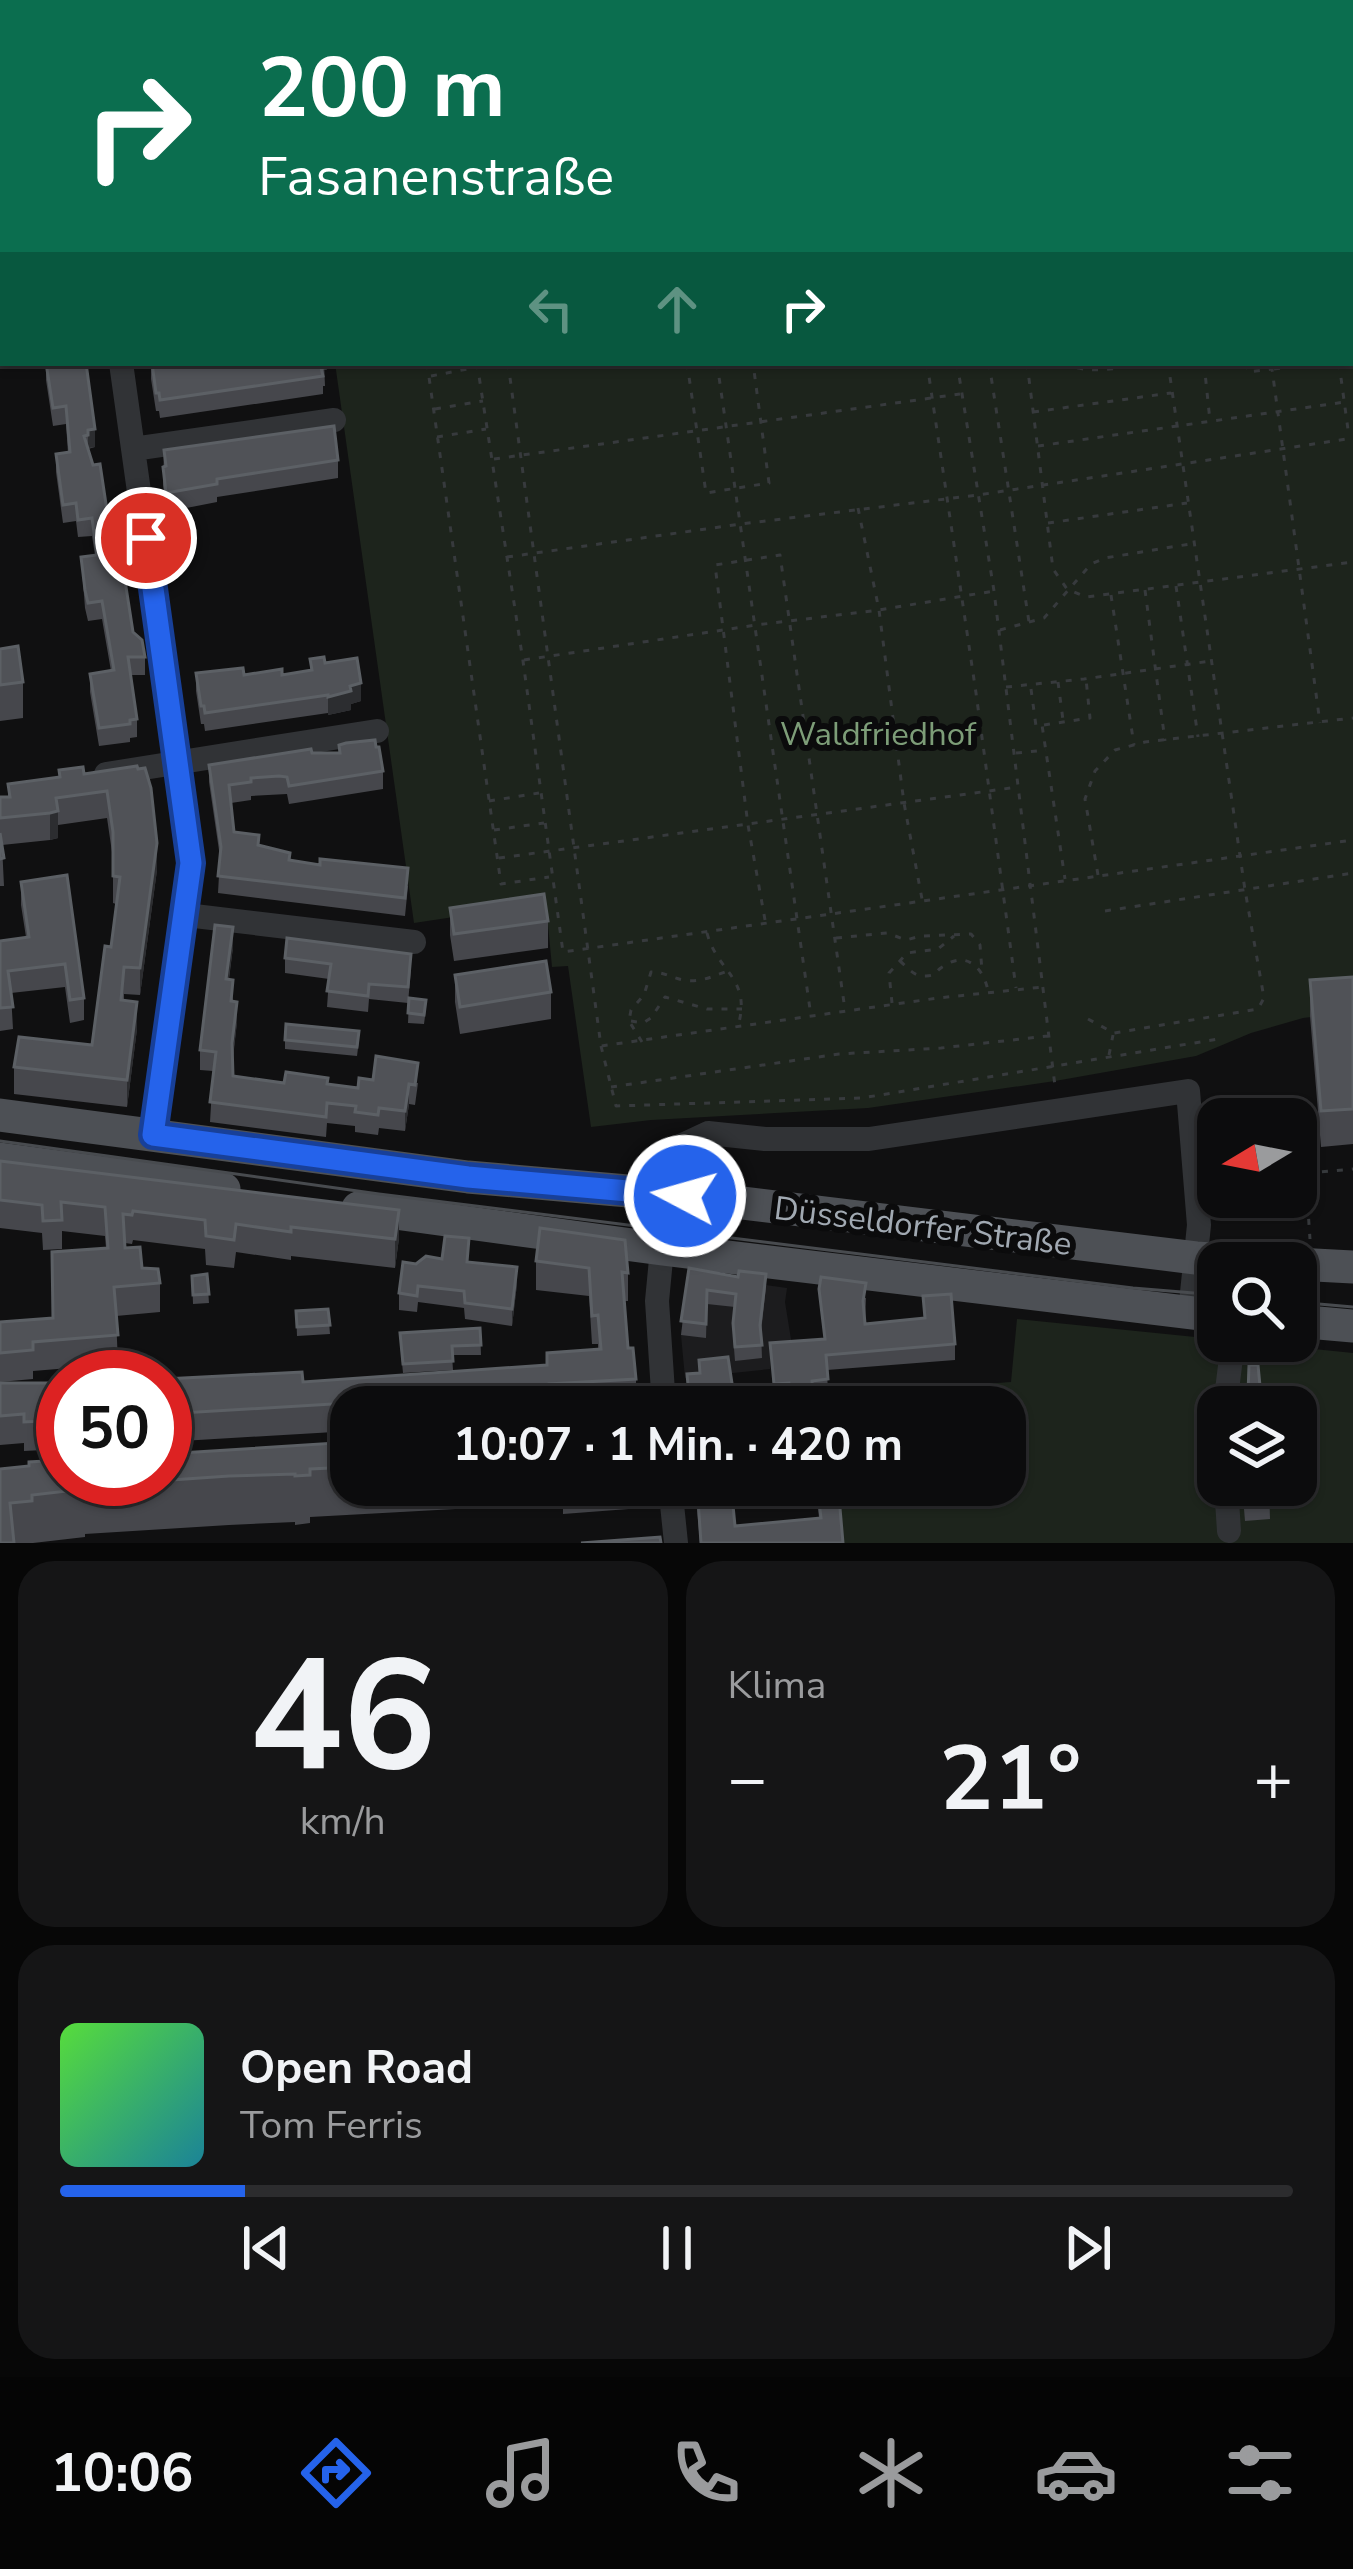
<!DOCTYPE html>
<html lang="de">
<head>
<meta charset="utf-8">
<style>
	body { margin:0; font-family:"Nunito Sans",sans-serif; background:#151516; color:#f1f3f6; height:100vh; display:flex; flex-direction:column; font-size:45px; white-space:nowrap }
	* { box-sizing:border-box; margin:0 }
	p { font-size:39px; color:#9a9b9d }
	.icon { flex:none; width:66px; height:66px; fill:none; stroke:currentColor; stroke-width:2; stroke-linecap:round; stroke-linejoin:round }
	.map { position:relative; height:1543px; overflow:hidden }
	.details { display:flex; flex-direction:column; gap:18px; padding:18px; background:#070707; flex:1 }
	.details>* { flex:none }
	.top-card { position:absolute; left:0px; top:0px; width:1353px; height:366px; box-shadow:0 3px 9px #0004,0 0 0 3px #2c2c2e; background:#0b6e4f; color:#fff; overflow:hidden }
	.needle { width:78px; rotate:260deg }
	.fabs { position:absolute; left:1197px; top:1098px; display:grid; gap:24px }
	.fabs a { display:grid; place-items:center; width:120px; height:120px; border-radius:24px; background:#0c0c0d; box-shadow:0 3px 9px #0004,0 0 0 3px #2c2c2e; font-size:60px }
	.speed { position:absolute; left:36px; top:1350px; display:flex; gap:24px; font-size:60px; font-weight:700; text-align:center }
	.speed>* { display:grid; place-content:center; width:156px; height:156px; border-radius:50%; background:#0c0c0d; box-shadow:0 3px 9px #0004,0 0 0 3px #2c2c2e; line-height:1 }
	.speed .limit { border:18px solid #d22; background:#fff; color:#111 }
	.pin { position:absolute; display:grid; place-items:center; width:102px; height:102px; color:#fff; margin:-51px; border:6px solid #fff; border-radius:50%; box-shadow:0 3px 12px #0007 }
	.me { position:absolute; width:132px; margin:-66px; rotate:276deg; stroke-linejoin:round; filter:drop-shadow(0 0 9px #0008) }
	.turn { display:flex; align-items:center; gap:42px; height:252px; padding:0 60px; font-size:54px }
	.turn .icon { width:156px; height:156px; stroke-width:2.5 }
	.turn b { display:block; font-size:84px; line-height:102px }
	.lanes { display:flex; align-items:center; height:114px; padding:0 60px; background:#0003; justify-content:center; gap:60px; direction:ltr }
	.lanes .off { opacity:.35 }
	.big { font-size:90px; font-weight:700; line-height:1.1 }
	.details .widget { flex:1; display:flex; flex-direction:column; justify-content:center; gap:18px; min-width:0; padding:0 42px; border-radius:36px; background:#151516 }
	.details .dial { align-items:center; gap:0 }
	.dial b { font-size:156px; line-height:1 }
	.song { display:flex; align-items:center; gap:36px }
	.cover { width:144px; height:144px; border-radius:18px; background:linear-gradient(135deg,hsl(110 70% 55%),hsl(190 70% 35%)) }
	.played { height:12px; border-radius:6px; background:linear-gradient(90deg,#2563eb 15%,#2c2c2e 15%) }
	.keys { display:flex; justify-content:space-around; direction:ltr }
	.heat { display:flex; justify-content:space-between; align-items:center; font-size:66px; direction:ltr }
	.details .tiles { flex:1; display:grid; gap:18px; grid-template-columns:1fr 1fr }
	.widget:last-child { grid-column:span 2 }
	.trip { position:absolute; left:330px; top:1386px; width:696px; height:120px; border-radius:36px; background:#0c0c0d; box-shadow:0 3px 9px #0004,0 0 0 3px #2c2c2e; font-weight:700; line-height:120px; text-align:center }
	.tab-bar { display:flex; height:192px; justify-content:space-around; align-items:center; background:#050505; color:#9a9b9d }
	.tab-bar .icon { width:84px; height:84px }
	.tab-bar .current { color:#2563eb }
	.tab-bar b { font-size:54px; color:#f1f3f6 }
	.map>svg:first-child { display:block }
	.built { fill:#1c1c1e }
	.green { fill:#1d241c; fill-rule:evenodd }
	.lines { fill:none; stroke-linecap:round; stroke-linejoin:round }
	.path { stroke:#373a3d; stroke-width:3; stroke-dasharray:6 9; stroke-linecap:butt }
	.minor { stroke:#313336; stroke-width:24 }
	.major { stroke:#4d5055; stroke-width:33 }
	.tram { stroke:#484b4f; stroke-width:3 }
	.wall { fill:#46474c }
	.shaded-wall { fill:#2c2d30 }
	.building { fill:#505257; stroke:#5c6065; stroke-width:3 }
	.route-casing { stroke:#184099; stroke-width:30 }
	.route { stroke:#2563eb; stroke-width:21 }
	.labels { text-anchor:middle; stroke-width:12; stroke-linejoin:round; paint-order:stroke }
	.park-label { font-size:33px; fill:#7d9d78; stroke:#0b0b0c }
	.street-label { font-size:33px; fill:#a1a9b2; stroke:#0b0b0c }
</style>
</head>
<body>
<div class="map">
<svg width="1353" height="1543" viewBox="0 0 1353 1543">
	<rect width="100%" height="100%" fill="#101011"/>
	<path class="built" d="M690,1274L787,1288L785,1302L794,1358L770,1359V1369L685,1378L681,1335Z"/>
	<path class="green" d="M284,0H1353V1012L1303,1018L1251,1033L1196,1056L1055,1081L868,1108L651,1120L591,1127L568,966L552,967L546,903L414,923L335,363H1350V3H285Z
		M1017,1319L1353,1353V1543H840L835,1485H1005V1407H828L827,1395L1011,1382ZM1218,1407H1296V1485H1218Z"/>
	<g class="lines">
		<path class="path" d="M427,0L428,3
			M456,0V3
			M635,0V3
			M665,0V3
			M701,0V3
			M876,0L877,3
			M1219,0L1220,3
			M1352,0L1353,12
			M385,3L405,0
			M897,3H909
			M959,3L981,0
			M1350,238L1353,237
			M427,363L501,884L549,877
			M477,363L523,661L563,952L1353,840
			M508,363L601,1046L938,998L1043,987
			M687,363L706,493L769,483L753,363
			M717,363L811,1016
			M927,363L976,693L1016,988
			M957,363L994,591L1055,1086
			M989,363L1029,622
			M1027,363L1053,569L1067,589L1086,597L1353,562
			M1063,363C1090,376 1123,367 1151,363
			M1204,363L1210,421
			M1247,363L1248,372L1272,369L1320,723
			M1339,363L1349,437
			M1274,369L1296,366V363
			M431,376L499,363
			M435,409L483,401
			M1033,412L1171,393
			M437,437L486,429
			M1038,446L1345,402
			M494,459L960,394
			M858,508L879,610L904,803L922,899
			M1048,523L1187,503
			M507,557L741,524L978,495L1353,438
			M1176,586L1198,737
			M1145,590L1165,741
			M1111,595L1134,745
			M1000,630L1044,618L1091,564L1105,558L1196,543
			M524,660L756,625L879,610L994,591
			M1058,682L1063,720
			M1006,687L1084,679L1211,661
			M1031,689L1036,726L1042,725L1065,879
			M1044,725L1090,718L1086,679
			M1016,753L1046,750
			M489,801L539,793
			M494,830L544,823
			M499,858L1018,787
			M1098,875L1085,799L1095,771L1115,750L1145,742L1353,718
			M1105,911L1353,873
			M765,920L748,825L715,565L780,555L845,1010
			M707,933C717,972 752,978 738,1026
			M836,938L887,933L906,940L921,936L971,934L980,945L982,971
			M900,961C908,968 914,977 926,976C939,975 933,972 944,966C967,950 984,969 988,991
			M892,1003L889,973L907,953L938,949L954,936
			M1088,1019L1114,1033L1258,1009L1264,998L1245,890L1168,363
			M631,1021L643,1023L651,1018L665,997L707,1009H742
			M642,1042L629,1021L631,1010L644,995L651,972C665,972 671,978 684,980C700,983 713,976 728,971
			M601,1046L616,1106L862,1098L1218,1039
			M1109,1055L1113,1035
			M611,1087L839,1054L941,1048L1048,1036
			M1296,1136H1303L1310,1239
			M1307,1173L1353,1169"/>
		<path class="minor" d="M111,3L132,0
			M0,18L3,17
			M121,363L191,863L153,1135
			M133,449L334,420
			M106,774L377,731
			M186,915L414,942
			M652,1192L663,1163L678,1147L708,1133L765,1139H869L1188,1091L1199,1225L1190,1312
			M662,1249L657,1301L664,1407
			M1225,1407L1233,1341
			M670,1485L676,1543
			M1226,1485L1229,1531"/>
		<path class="major" d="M0,1115L468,1177L685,1196L1196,1258L1275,1263
			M0,1159L224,1189
			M358,1208L662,1249L1218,1316
			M1296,1264L1353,1267
			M1296,1321L1353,1326"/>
		<path class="tram" d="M0,1141L379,1194L1133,1288L1218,1295
			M1296,1302L1353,1307"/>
	</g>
	<path class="wall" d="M0,25H3V90L0,91Z
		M46,363L95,447L88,449L109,524L127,557L123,565L133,632L145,657V675H131L137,719V737L130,738V742L99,746L90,692V674L111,671L102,619L88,621L85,608L81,557L95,555L92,536L78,537L76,521L63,523L56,472V454L68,453L66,424L53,426L46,380Z
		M151,363L201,367L324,363L325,386H323V394L160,418L159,411H156L151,379Z
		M164,450L338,460V478L217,497V502L166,512L163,485Z
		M0,649L23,682V718L0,721Z
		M310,659L325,663L361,701L351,704V710L328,715V713L205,731L204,724H201L196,691V673L282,675L310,670Z
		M312,753L383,771V789L289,804L287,794L251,796V800L231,803L234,832L290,860L408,886L405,916L218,893L220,857L209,782V765Z
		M137,766L157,870L140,995L124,994V1000L137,1029L127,1107L14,1094V1067L92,1044L94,1041L111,947L116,904L113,903V859L107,818L58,825V838L50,840L2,845L4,886H0V797H8V784Z
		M21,882L84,998V1020L70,1023L65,987L11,993L13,1029L0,1031V941L26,937L21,905Z
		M450,908L548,921V948L454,961L450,935Z
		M233,947L229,979L237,1022L233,1058V1076L284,1083L327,1084L358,1088L418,1083L415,1105L409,1104L405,1131L379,1128L378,1135L355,1132V1126L327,1123L326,1137L210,1122L213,1071L200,1070V1050Z
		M285,958L411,969L408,1003L369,999L368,1012L327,1007L329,979L285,973Z
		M455,975L551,992V1019L460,1034L455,1002Z
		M1353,977V1144L1321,1147L1310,1016V980Z
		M409,998L426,1009L424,1024L408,1023Z
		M285,1040H359L357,1056L285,1049Z
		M0,1161L399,1238L395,1268L291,1256V1260L236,1252L234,1268L206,1265L205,1249L133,1240L132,1244L125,1243V1248L142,1268L160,1283V1312L116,1316L118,1364L33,1371V1379L0,1382V1322L52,1318L106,1248L105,1236L62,1231V1249L43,1250L42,1233L0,1228Z
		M1266,1197H1289V1213L1267,1215Z
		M536,1261L628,1273V1301H624L628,1348L636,1379V1407H351V1431L165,1442V1379L303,1382L547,1365L598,1350V1344H592L589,1296L536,1290Z
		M469,1262L517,1284L512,1326L465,1319L464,1308L418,1302L417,1312L399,1310V1293L416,1264Z
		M689,1268L766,1287L761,1332L762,1358L735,1361L733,1336L735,1307L707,1304L706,1338L681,1335Z
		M207,1274L209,1303L193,1304L192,1276Z
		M819,1289L866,1298L865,1324L924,1318L923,1296L955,1344V1360L827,1370L828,1395L813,1396V1407H790L789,1398L774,1400L770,1343L824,1339Z
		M328,1309L330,1334L297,1336L296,1311Z
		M480,1328L481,1355H452L453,1370L403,1373L400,1342Z
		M0,1383L49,1388L63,1387V1449L24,1451V1443L0,1445Z
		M351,1442V1485H655V1507L563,1514V1503L310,1517V1523L295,1525V1522L229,1525L85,1534V1537L33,1543H0V1469Z
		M695,1485H731L735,1526L819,1518L816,1485H838L843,1543H700Z
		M1242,1485H1269L1270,1519L1245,1521Z"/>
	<path class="shaded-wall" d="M95,429V447L88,448V430Z
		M127,539V557L121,568V550Z
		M361,683V701L351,704V710L328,715V697L350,686Z
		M58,811V838L50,840V813Z
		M157,843V870L140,995V968Z
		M233,927V947L226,999V979Z
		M137,1002V1029L127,1107V1080Z
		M237,1002V1022L232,1063V1043Z
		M409,1084V1104L405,1131V1111Z
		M399,1210V1238L395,1268V1239Z
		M517,1267V1284L512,1326V1309Z"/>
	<path class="building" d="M247,0H279L280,3H247Z
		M0,25H3V59H0Z
		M46,363H86L95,429L88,430V435L84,436L93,465L100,464L109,524L125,523L127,539L121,550L124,574L133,632L142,640L145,657H128L137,719L130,720V724L99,728L90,674L114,670L102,601L88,603L85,590L81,557L97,555L92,518L78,520L76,503L63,505L56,454L70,452L66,406L53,408Z
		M152,363H201V367L227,363H324L325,368H321L323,376L160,400L159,393H156Z
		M334,426L338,460L217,479V484L166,493L163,467L166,466L164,450Z
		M18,646L23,682L0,685V649Z
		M324,657L325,663L357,658L361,683L350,686L351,691L328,697V695L205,713L204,706H201L196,673L243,668L244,675L282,669V675L312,670L310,659Z
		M375,740L376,747H379L383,771L289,786L287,777L279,776L251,778V782L229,785L234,832L259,835L258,845L290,853L289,860L320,865V859L408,868L405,898L218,876L221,847L209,765L311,749L312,753H340L339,745L346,743Z
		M137,766L138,769L145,768L151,788L157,843L140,968L124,967L121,1000L137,1002L127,1080L14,1067L19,1037L92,1045L105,946L111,947L120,877L113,876V832L107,791L56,798L58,811L50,813L0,818V797H10L8,784L60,777L59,770L83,767L84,774Z
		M0,833L4,858L0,859Z
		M67,875L84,998L70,1000L65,964L8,971L13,1007L0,1008V941L29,937L21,882Z
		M544,894L548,921L454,934L450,908Z
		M215,925L233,927L226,979L233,980L231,1001L237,1002L232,1043L233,1076L284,1083L286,1072L328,1078L327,1084L358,1088L359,1078L373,1080L376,1056L418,1063L415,1085L409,1084L405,1111L379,1108L378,1115L355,1112L356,1106L327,1103L326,1117L210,1102L216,1052L200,1050Z
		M287,938L411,954L408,987L369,984L368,996L327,991L331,964L285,958Z
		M546,961L551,992L460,1007L455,975Z
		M1353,977V1109L1321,1111L1310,980Z
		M409,998L426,1000L424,1015L408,1013Z
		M286,1024L359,1031L357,1047L285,1040Z
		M0,1161L399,1210L395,1239L291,1227V1232L236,1224L234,1240L206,1236L205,1220L133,1211L132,1215L123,1214L125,1248L140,1247L142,1268L158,1269L160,1283L114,1287L118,1335L33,1342V1350L0,1353V1322L53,1318L52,1252L108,1248L105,1207L61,1202L62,1220L43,1221L42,1205L0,1200Z
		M540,1228L625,1240L628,1273L622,1272L628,1348H633L636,1379L549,1384V1391L165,1414V1379L302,1372L303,1382L547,1365V1353L601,1349L598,1315L592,1316L589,1268L536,1261Z
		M445,1236L469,1238L467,1262L517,1267L512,1309L465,1303L464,1291L418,1286L417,1296L399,1293L403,1262L416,1264L426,1256L442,1259Z
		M689,1268L738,1277L739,1271L766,1274L760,1325L762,1345L735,1347L733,1323L736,1294L707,1290L706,1324L681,1321Z
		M207,1274L209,1294L193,1295L192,1276Z
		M821,1277L866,1283L863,1301L865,1324L925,1318L923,1296L951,1294L955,1344L826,1355L828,1379L812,1381L813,1396L791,1398L789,1383L774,1384L770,1343L825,1339L819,1289Z
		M328,1309L330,1325L297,1327L296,1311Z
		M480,1328L481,1345L452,1346L453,1361L403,1364L400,1333Z
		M728,1357L733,1390H739L740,1407H690L687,1374L700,1373L699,1360Z
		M1249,1365H1258L1262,1407H1237L1236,1395L1248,1394Z
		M0,1383H48L49,1388L63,1387V1420L24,1422V1414L0,1416Z
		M351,1442V1467L310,1469V1475L295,1476V1474L229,1476L85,1486V1489L32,1495V1501L10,1503L14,1543H0V1469L29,1466V1462L63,1460V1479H165V1454Z
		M697,1485H731L735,1526L821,1518L817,1485H838L843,1543H701Z
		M1244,1485H1269L1270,1493L1245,1496Z
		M660,1537L661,1543H581Z"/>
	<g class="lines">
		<g class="route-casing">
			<path id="route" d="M146,538L191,863L153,1135L468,1177L685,1196"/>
		</g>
		<use href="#route" class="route"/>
	</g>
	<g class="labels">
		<g class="park-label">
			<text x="878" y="745">Waldfriedhof</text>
		</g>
		<g class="street-label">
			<text transform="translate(923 1225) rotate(7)" y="12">Düsseldorfer Straße</text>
		</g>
	</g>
</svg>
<div class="fabs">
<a><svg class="needle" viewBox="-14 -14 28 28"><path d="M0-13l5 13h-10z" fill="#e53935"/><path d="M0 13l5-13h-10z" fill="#9a9b9d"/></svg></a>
<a><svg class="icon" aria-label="search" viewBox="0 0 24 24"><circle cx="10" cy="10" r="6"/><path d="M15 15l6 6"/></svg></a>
<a><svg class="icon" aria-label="layers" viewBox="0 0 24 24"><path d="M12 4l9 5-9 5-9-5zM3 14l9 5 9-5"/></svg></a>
</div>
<div class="speed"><div class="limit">50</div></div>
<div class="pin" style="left:146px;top:538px;background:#d93025"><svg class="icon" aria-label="arrive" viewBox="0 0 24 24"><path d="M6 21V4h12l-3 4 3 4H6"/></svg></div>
<svg class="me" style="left:685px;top:1196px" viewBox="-20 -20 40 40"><circle r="17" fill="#2563eb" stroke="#fff" stroke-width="3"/><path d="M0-11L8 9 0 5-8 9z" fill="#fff"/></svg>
<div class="trip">10:07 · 1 Min. · 420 m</div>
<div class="top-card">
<div class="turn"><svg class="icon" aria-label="right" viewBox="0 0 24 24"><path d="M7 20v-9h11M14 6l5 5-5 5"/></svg><div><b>200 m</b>Fasanenstraße</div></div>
<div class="lanes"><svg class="icon off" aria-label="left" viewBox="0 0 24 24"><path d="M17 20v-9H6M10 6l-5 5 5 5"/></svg><svg class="icon off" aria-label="ahead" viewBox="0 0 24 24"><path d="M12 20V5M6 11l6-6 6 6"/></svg><svg class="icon" aria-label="right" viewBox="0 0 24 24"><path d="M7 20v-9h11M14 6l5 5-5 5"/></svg></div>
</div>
</div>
<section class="details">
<div class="tiles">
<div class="widget dial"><b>46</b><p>km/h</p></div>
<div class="widget"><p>Klima</p>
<div class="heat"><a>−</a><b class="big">21°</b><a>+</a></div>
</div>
<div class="widget">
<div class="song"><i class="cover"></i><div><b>Open Road</b><p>Tom Ferris</p></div></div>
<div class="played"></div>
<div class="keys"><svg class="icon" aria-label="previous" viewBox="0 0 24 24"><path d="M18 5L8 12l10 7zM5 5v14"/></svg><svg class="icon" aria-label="pause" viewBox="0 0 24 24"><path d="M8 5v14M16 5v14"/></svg><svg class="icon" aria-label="next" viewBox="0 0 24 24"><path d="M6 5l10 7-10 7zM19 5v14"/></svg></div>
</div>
</div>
</section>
<nav class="tab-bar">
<b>10:06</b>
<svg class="icon current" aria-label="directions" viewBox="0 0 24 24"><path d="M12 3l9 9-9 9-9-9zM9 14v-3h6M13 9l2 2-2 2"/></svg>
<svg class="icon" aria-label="music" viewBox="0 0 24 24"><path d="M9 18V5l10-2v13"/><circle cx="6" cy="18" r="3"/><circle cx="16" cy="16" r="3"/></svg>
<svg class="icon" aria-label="phone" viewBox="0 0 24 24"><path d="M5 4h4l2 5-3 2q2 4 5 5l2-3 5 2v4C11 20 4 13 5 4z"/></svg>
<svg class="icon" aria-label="climate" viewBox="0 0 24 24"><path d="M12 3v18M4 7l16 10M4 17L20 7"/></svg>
<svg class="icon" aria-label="car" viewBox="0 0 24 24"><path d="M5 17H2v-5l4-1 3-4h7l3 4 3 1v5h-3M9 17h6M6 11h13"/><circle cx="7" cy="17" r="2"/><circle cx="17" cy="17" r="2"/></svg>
<svg class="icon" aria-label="filters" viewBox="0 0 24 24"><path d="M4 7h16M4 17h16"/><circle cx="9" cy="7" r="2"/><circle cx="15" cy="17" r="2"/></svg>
</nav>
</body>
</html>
